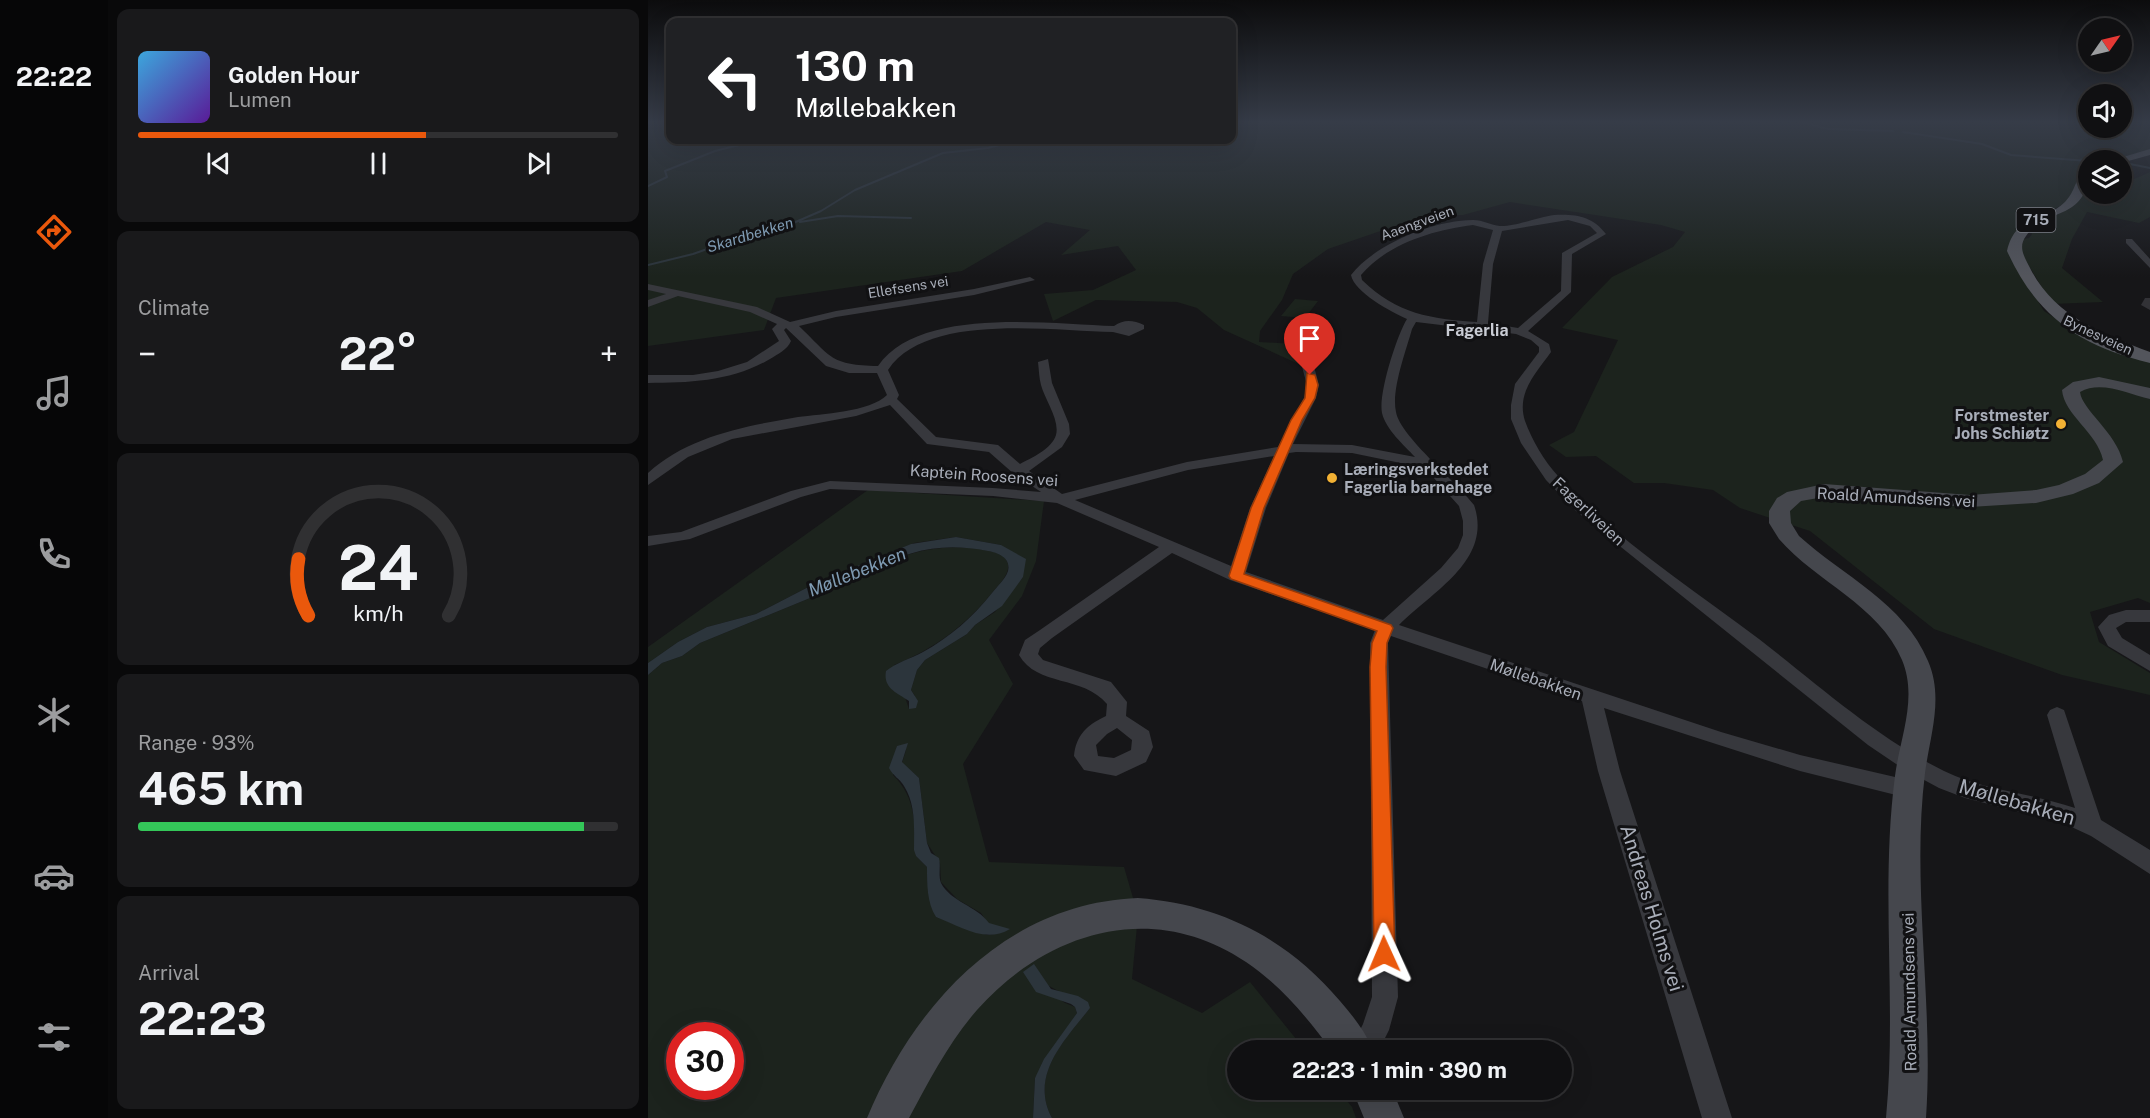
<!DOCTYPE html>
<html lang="en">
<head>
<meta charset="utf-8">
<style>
	body { margin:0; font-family:"Public Sans",sans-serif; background:#19191b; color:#f1f3f6; height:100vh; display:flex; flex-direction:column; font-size:22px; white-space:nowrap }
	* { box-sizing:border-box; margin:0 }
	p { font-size:20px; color:#9c9d9f }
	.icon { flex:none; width:33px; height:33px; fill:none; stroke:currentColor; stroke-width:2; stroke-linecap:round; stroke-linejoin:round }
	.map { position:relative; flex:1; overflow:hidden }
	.side { display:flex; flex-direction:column; gap:9px; padding:9px; background:#09090a; width:540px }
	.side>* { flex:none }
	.banner { position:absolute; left:18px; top:18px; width:570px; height:126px; border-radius:12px; box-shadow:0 6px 24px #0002,0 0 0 2px #303032; background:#202124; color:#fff; overflow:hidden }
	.needle { width:39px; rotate:56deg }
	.buttons { position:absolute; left:1430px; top:18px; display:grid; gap:12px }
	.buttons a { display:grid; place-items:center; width:54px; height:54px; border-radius:50%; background:#101012; box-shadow:0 6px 24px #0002,0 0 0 2px #303032; font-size:30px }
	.speed { position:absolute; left:18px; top:1022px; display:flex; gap:12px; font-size:30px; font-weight:700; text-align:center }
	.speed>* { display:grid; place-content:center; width:78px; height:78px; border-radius:50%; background:#101012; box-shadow:0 6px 24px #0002,0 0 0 2px #303032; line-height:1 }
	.speed .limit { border:9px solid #d22; background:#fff; color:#111 }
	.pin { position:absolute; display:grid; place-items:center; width:51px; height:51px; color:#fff; margin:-62px -26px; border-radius:50% 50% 50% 0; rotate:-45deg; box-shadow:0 0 6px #0007 }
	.pin .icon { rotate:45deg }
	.me { position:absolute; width:66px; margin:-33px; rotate:359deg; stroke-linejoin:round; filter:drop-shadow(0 0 4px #0008) }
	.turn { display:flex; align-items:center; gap:21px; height:126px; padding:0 30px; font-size:27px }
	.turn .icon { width:78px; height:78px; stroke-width:2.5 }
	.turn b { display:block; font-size:42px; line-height:51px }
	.big { font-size:45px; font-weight:700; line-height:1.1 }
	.side .card { flex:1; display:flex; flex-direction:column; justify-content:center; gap:9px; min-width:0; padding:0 21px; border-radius:12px; background:#19191b }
	.side .dial { align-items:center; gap:0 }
	.dial svg { height:156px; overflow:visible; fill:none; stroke:#303032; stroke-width:7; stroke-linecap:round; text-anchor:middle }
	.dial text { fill:#f1f3f6; stroke:none }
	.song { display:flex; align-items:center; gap:18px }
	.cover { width:72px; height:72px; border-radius:9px; background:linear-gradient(135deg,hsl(200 70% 55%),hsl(270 70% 35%)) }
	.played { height:6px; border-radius:3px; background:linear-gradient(90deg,#ea580c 60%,#303032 60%) }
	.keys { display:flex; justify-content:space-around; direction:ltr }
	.heat { display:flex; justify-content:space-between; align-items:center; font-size:33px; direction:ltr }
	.charge { height:9px; border-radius:4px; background:linear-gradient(90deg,#34c759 93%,#303032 0) }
	.trip { position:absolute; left:579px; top:1040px; width:345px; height:60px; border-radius:30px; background:#101012; box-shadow:0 6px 24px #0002,0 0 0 2px #303032; font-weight:700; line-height:60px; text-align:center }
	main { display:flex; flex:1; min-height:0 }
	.tab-bar { display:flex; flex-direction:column; width:108px; justify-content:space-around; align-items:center; background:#060607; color:#9c9d9f }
	.tab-bar .icon { width:42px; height:42px }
	.tab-bar .selected { color:#ea580c }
	.tab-bar b { font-size:27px; color:#f1f3f6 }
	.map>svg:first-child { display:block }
	.green { fill:#1c231d; fill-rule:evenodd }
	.water { fill:#2c353c }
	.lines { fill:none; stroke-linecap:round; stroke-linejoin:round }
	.stream { stroke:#2c353c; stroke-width:2 }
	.street { fill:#37383d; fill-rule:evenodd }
	.secondary { fill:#45474d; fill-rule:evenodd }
	.primary { fill:#53555c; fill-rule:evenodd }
	.wall { fill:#323236 }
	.route { fill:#ea580c; stroke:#983908; stroke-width:1.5 }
	.poi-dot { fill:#f2b134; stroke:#111113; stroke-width:2 }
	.labels { text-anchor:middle; stroke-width:6; stroke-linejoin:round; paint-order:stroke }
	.far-street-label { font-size:14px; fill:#a8adb8; stroke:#111113 }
	.shield { fill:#111113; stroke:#7b7e86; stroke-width:1.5 }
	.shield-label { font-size:15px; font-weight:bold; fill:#a8adb8 }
	.far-water-label { font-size:15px; font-style:italic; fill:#7f9bb3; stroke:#111113 }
	.far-quarter-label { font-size:16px; font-weight:bold; fill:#c9ccd4; stroke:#111113 }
	.poi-label { font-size:16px; font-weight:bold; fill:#a8adb8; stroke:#111113; text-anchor:end }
	.street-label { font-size:16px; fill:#a8adb8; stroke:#111113 }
	.water-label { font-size:18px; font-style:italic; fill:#7f9bb3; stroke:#111113 }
	.near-street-label { font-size:20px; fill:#a8adb8; stroke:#111113 }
</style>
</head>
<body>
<main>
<nav class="tab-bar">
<b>22:22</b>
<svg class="icon selected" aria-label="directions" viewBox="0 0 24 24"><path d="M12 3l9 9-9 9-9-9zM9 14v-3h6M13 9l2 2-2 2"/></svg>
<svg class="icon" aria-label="music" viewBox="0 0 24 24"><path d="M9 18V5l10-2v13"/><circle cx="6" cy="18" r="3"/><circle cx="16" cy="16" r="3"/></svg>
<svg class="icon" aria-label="phone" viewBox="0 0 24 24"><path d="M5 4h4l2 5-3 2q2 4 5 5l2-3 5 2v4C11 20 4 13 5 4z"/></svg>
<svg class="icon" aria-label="climate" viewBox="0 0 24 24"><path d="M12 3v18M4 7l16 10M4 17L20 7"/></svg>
<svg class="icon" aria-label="car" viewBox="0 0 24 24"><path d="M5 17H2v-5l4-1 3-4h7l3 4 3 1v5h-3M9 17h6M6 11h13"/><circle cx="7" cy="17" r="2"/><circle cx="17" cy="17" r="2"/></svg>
<svg class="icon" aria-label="filters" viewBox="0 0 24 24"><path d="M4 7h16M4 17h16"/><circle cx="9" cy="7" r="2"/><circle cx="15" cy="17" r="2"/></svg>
</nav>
<section class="side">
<div class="card">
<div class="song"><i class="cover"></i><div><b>Golden Hour</b><p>Lumen</p></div></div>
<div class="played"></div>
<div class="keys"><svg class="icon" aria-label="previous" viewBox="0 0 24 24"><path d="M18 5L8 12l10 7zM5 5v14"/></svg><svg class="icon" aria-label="pause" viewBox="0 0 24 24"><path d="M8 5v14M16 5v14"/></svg><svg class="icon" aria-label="next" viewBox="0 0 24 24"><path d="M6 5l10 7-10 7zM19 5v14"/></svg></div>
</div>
<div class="card"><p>Climate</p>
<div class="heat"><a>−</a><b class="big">22°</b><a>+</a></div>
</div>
<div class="card dial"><svg viewBox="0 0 100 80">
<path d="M14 69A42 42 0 1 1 86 69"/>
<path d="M14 69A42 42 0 0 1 9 40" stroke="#ea580c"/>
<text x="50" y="56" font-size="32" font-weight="700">24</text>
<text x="50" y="72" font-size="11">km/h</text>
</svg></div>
<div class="card"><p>Range · 93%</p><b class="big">465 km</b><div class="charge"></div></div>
<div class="card"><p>Arrival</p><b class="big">22:23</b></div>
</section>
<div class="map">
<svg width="1502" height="1118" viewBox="0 0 1502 1118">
	<rect width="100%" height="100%" fill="#161618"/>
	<path class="green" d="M0,121H22V140H584V121H1440V128H1473V121H1502V150L1463,160H1440V170C1426,180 1429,192 1418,202C1406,212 1389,211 1377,218L1379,222L1367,234L1365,260L1396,311L1425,330L1502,361V603L1490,598L1442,612L1451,642L1502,673V695L1414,675L1286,629L1162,531L1092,508L1065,490L1016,483H986L948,456L918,457L901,445L926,432L970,340L914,328L964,277L1025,247L1037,232L1013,225L862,202L815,215H779L680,249L645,274L634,300L612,331L611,342L647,344L655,366L576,330L549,308L529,302L448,300L405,321L396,294L445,290L488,270L470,246L413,255L442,230L398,222L314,271L128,298L116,330L0,346Z
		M1502,172V217L1491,223L1439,212L1424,239L1414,268L1455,302L1404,304L1372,251L1376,239L1381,238L1384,234L1381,230C1397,216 1425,213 1434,194L1451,199L1449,194H1473V185Z
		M647,299L670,301L657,318L633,316Z
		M220,490L396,501L388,561L374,596L341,640L365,684L315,764L341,862L476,867L490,915L484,979L554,1013L602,982L657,1050H590V1089H689L704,1107L708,1118H404C381,1076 416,1040 442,1008L375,972L417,1003L427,1007L429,1013L387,1078L385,1118H0V675L14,663L34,656L52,643L184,589C196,580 208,577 221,570C258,553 290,543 331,549C339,551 351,551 357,558C367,570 351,584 344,593C317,626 286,649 246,665L261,709L267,696L263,690L269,670L277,660L319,634L327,625L347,612L375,577L353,545L308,537L266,543L170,582L108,614L59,627L30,642L0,663V647ZM249,746L258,750L254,763L271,778L279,843L292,863L293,882L309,899L333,913L347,934L339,935L288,917L279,880V867L268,856C266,823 269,799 245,775ZM32,1035H82V1086H32Z"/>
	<path class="water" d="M308,537L353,545L378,559L375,577L354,606L327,625L319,634L277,660L269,670L263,690L270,701L268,708L261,709V701C248,692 235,688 238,671C249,662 262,659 275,652C302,637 325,617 344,593C349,586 357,580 360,571C363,558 351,553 340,551C293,542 264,550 221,570C208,577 196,580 184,589L52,643L34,656L14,663L0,675V663L30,642L59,627L108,614L170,582L263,544Z
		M260,743L254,762L271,778L279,843L283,853L291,858C293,866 290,875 293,883C303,902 329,906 341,923L362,929C337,944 312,926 288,917C279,903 279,884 279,867L268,856L266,850C266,828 268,805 256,786C252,779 245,776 241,768L249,746Z
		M386,964L403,989L430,996L440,1002L442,1008C417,1040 381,1075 404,1118H385L387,1078L396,1059L429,1013L427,1007L423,1004L388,992L375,972Z"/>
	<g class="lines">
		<path class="stream" d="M1150,121L1180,129L1245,131
			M1255,132L1334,144L1363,155L1440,161
			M1482,164L1502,168
			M0,186L19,177L17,171L67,151L111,140
			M152,222L190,216L263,218
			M0,265L45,254L113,230L143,224L173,211L207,190L295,153L340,148L370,140"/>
		<path class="street" d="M906,215C928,214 944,216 958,234L924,254L923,292L880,331L901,344L903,352C888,373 868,393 877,421C884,440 896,461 910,476C967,539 1043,588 1111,639C1170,685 1229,738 1296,771C1337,791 1384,793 1427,808L1399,715L1402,710L1409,707L1416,710L1453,820L1502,850V874L1443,836L1415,823L1317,798L1291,788L1254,768L1220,745L928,511L898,480L873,443L863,419V405L867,384L891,352V347L883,340L868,334L768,322L764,329C758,351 743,390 748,412C752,436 809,482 826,505C845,560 785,591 751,625L1073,732L1152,755L1260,780L1268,783L1271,789L1268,795L1260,798L1152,771L956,708L972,771L1084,1118H1054L950,771L934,701L743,636L740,643L750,997L741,1030L731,1050H702L715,1024L724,997L722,643L727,630L582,580L524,553L404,638L392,648L390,654L395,660L463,682L479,702L478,716L501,731L505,747L498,762L468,776L436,770L426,756C428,735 439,725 458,716L459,704C435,675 389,687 371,655L377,640L392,630L511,547L409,503L345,496L182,489L153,497L42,539L0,546V536L33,532L143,491L182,481L345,488L393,492L366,474L341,452L279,444L242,405L208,416L84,439L40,457L0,485V473C40,436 98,426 150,417C173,414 222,412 239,395L229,373H201L178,366L138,328L136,330L143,341C139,350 130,354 122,359C85,381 42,383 0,383V375H45L70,371L99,362L131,341L124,329L129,324L102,312L30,296L0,307V300L18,294L0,290V284L109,307L142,322L188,311L326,289L382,277L387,280L326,295L188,317L151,326C184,358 183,365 230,366C271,306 401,324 466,326C476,319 485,320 496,325V329L481,336L465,332C404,331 278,312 240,370L251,395L249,399L288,437L350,445L372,464C383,458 404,449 408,435C412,420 397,400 393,385C391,378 391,370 390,362L400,359L404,383L421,424L422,434L414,447L381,471L414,494L539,462L630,447L656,398L659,385L650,352L656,349L662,352L671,385L668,398L645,444L704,445L767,457C756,445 738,430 734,413C730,394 749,335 759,319C743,312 706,292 703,275C727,244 786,220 825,220C835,220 843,225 852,226C865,227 891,217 906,215ZM920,220L942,226L949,233L914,253L913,291L870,328L840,323L845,264L854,231ZM825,225L845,230L835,264L829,322C783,319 749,314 714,280L713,275C739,244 785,230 825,225ZM648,452L704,453L777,468L811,506L815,521V535L810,548L793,568L735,620L598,572L618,508L641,453ZM626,456L602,508L583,566L427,500L540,470ZM469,728L484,740L483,750L466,758L450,756L448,745L459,734Z
			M1478,239H1484L1502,259V268L1478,243Z
			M1478,610H1502V622H1478L1468,628L1474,638L1502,655V671L1460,646L1450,627L1461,615Z"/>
		<path class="secondary" d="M1451,377L1502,388V399C1480,394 1453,380 1432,392C1434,410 1468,432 1475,462L1451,483L1425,494L1388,503L1322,507L1176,497L1153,501L1142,511L1143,523L1151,536C1195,576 1256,603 1280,661C1296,698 1282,735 1277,773C1263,886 1286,1003 1278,1118H1238C1249,1004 1232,890 1247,776C1252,737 1270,698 1254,660C1231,605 1168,582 1131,539L1121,523V511L1129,498L1139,492L1176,484L1322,495L1388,490L1411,485L1437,474L1455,460C1449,432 1416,415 1414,390L1425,382Z
			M490,898C571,904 639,938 692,1001C705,1016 717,1031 725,1050H683C659,1017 632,985 598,962C505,899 399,931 329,1010C301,1042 281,1081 261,1118H219C267,1003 359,903 490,898Z
			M704,1089H744L756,1118H716Z"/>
		<path class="primary" d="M1502,149V155L1473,163L1465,160Z
			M1440,171C1440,221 1398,207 1378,236C1370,247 1376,256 1381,266C1405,316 1453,334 1502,352V363C1432,346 1389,317 1359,251C1368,210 1403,223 1421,197C1428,188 1428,175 1440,171Z"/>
	</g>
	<path class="wall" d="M1497,298H1502V310L1493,305Z"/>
	<linearGradient id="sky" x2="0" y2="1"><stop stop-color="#0c0c0d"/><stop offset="0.44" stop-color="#363c48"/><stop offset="1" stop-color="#363c48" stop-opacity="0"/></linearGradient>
	<rect width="1502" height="277" fill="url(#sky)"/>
	<path class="route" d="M659,373L667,375L670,385L667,398L654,420L616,508L596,574L743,625L745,628L739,643L738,667L747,954L744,962L736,965L729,962L726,954L722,667L724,643L729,631L583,579L581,576L603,508L643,420L657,398Z"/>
	<g class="poi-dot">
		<circle cx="1413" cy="424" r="6"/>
		<circle cx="684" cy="478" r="6"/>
	</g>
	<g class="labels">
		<g class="far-street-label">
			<text transform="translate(769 223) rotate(-20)" y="5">Aaengveien</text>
			<text transform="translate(260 287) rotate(-9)" y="5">Ellefsens vei</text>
			<text transform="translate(1450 335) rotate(25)" y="5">Bynesveien</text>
		</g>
		<rect class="shield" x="1368.5" y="208" width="39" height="24" rx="4.5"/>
		<g class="shield-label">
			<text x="1388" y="225">715</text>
		</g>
		<g class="far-water-label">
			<text transform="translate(102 235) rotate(-17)" y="5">Skardbekken</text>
		</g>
		<g class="far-quarter-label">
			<text x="829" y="336">Fagerlia</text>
		</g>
		<g class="poi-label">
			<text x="1401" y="421">Forstmester<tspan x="1401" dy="18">Johs Schiøtz</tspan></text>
			<text x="696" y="475" text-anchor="start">Læringsverkstedet<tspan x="696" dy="18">Fagerlia barnehage</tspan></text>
		</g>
		<g class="street-label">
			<text transform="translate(336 475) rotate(4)" y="6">Kaptein Roosens vei</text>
			<text transform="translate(1248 497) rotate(3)" y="6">Roald Amundsens vei</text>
			<text transform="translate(941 511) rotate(43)" y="6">Fagerliveien</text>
			<text transform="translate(888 679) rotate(19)" y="6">Møllebakken</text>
			<text transform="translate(1261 992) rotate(-91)" y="6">Roald Amundsens vei</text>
		</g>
		<g class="water-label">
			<text transform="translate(209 572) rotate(-22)" y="6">Møllebekken</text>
		</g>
		<g class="near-street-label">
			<text transform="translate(1369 802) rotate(16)" y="7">Møllebakken</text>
			<text transform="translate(1004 908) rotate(73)" y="7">Andreas Holms vei</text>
		</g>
	</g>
</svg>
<div class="buttons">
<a><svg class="needle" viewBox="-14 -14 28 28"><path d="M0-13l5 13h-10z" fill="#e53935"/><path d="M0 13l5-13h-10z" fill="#9c9d9f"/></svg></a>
<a><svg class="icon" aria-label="sound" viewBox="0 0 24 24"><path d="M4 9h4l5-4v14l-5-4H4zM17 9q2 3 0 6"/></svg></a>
<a><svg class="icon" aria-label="layers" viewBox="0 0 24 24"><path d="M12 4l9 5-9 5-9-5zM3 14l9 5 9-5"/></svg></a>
</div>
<div class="speed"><div class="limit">30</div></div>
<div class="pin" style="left:662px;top:375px;background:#d93025"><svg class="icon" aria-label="arrive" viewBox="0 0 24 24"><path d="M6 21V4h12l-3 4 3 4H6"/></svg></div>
<svg class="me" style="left:736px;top:954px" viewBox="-20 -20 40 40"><path d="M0-17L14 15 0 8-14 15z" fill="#ea580c" stroke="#fff" stroke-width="4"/></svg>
<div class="trip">22:23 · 1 min · 390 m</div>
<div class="banner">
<div class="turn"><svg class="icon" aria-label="left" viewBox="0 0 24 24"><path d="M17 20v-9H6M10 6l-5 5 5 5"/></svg><div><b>130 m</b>Møllebakken</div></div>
</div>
</div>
</main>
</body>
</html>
